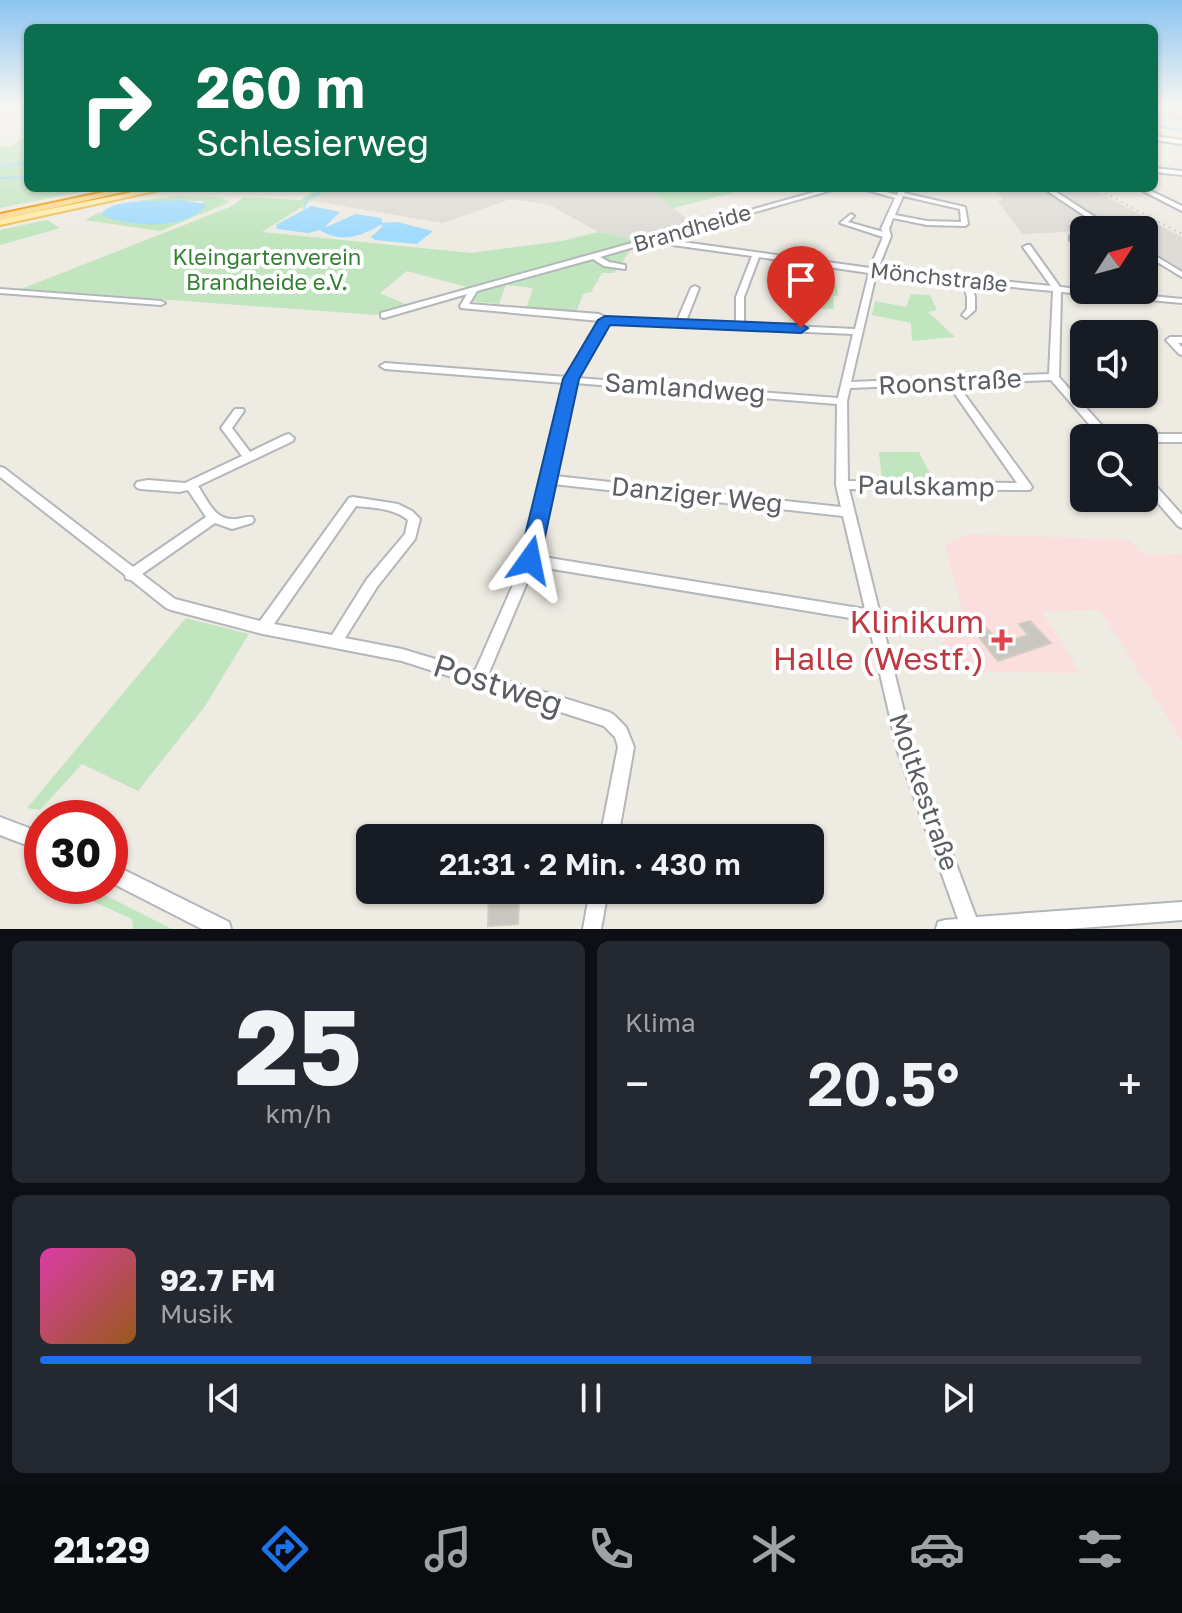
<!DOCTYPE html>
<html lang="de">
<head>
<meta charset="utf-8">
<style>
	body { margin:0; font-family:"Golos Text",sans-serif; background:#242831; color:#f1f3f6; height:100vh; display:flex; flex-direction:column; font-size:30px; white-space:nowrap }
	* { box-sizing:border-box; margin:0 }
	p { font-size:26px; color:#9ea1a6 }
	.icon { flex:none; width:44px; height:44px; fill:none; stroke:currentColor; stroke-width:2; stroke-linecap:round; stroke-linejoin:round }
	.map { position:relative; height:929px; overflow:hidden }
	.sheet { display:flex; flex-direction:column; gap:12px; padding:12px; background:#0d0f14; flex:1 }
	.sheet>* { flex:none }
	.hud { position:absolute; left:24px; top:24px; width:1134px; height:168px; border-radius:12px; box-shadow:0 2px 6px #0004; background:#0b6e4f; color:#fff; overflow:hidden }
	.needle { width:52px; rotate:54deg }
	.controls { position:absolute; left:1070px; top:216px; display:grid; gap:16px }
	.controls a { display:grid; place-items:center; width:88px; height:88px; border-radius:12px; background:#171b24; box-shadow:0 2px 6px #0004; font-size:40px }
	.speed { position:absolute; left:24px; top:800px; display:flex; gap:16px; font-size:40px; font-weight:700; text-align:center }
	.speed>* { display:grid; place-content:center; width:104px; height:104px; border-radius:50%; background:#171b24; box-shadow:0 2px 6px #0004; line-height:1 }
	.speed .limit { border:12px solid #d22; background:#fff; color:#111 }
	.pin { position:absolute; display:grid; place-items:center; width:68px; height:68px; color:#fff; margin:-82px -34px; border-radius:50% 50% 50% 0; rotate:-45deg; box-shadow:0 0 8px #0007 }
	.pin .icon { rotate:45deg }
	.me { position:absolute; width:88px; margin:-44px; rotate:12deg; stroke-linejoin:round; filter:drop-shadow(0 0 6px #0008) }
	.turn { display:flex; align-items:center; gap:28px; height:168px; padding:0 40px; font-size:36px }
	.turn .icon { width:104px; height:104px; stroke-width:2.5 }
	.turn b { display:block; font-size:56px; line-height:68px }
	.big { font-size:60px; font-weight:600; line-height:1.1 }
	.sheet .card { flex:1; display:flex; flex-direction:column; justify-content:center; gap:12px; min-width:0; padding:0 28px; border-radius:12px; background:#242831 }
	.sheet .dial { align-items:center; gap:0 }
	.dial b { font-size:104px; line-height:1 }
	.song { display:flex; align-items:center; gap:24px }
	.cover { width:96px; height:96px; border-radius:12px; background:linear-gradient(135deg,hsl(320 70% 55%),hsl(30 70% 35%)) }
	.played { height:8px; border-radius:4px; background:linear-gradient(90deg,#1a73e8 70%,#363941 70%) }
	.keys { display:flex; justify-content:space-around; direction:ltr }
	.heat { display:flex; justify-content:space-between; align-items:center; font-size:44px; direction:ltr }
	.sheet .tiles { flex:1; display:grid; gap:12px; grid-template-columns:1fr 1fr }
	.card:last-child { grid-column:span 2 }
	.trip { position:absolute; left:356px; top:824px; width:468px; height:80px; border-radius:12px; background:#171b24; box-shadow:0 2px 6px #0004; font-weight:600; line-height:80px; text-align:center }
	.tabs { display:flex; height:128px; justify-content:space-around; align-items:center; background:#090b0e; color:#9ea1a6 }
	.tabs .icon { width:56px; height:56px }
	.tabs .active { color:#1a73e8 }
	.tabs b { font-size:36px; color:#f1f3f6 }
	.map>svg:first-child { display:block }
	.industrial { fill:#dfdcd7 }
	.medical { fill:#fbdfde }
	.green { fill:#c1e5bf }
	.water { fill:#a1dbff }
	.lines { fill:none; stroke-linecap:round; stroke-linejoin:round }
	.stream { stroke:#a1dbff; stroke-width:2 }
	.building { fill:#cac7c2; stroke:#d2ccc1; stroke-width:2 }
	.minor-casing { stroke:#b3b6ba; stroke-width:4 }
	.major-casing { stroke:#f1bd58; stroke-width:4 }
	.highway-casing { stroke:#f09701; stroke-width:4 }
	.minor { fill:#fff; fill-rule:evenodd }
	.major { fill:#ffeba6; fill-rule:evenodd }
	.highway { fill:#fdd98b; fill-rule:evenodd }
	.rail { stroke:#b2b3b3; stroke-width:2; stroke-dasharray:1 5; stroke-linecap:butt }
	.route { fill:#1a73e8; stroke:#114b97; stroke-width:2 }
	.health-dot { fill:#e0444e; stroke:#fff; stroke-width:3 }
	.labels { text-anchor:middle; stroke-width:8; stroke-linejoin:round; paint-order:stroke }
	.far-street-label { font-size:22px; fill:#5b5f63; stroke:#fff }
	.far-park-label { font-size:22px; fill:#358134; stroke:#fff }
	.street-label { font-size:26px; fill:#5b5f63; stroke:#fff }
	.near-health-label { font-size:32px; fill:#be3a42; stroke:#fff; text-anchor:end }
	.near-street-label { font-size:32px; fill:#5b5f63; stroke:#fff }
</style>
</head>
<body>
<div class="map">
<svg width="1182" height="929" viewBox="0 0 1182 929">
	<rect width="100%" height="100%" fill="#eeebe3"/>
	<path class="industrial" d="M332,188H649L694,225L641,241L598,232L550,205L511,199L443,223L312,201Z
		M995,188H1041L1107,230L1022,234L998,201L1003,200Z
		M1091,188L1182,237V271L1144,247V230H1117L1054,190Z"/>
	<path class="medical" d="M968,534L1129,540L1143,555L1182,554V741L1100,610L1041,611L1081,673L899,671L894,648L938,649L948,633L942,616L963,612L945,545Z"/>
	<path class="green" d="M28,134V188H99L0,208V147L11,146Z
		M318,188H332L262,232L471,253L562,241L598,232L641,241L470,288L407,271L380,293L410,306L377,315L21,289L230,207L244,197L300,200Z
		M649,188H752L673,208Z
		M175,196L221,197L230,202L160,231L85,220L100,212V215C145,222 163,233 204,208L203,201H138Z
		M47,220L60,228L0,245V230Z
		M633,247L614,273H602L591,292L583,294L576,313L526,309L533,288L506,285L499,304L471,301L478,289Z
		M809,280L836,283L838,296H833L834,309L812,308L805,301Z
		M911,294L930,295L937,310L928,312L955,337L912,341L911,323L872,315L875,301L906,307Z
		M879,452H919L934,481H882Z
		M186,618L249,634L205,706L138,791L82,764L40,810L27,808Z
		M58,886H87L172,929H133L132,919Z"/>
	<path class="water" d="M179,200L207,204C186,232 130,226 100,215C115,196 156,203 179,200Z
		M311,206L340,212L324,228L356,214L381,218L383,223L397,222L433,231L417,244L375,240L371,237L383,226L380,225C361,237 339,243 320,230L308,233L277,229L276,225Z"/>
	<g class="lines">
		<path class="stream" d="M1154,126L1182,130
			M0,166L28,163
			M0,178L28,177
			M304,208L307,200L326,188"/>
	</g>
	<path class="building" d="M1154,105H1182V120L1154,117Z
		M978,618L1000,644L1028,635L1019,624L1030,621L1051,643L998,661L967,622Z
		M499,892L498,897L519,896L518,924L488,926L489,893Z"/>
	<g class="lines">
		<g class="minor-casing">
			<path id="minor" d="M1154,136L1182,140V144L1154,140Z
				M1154,168L1182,171V175L1154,172Z
				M829,188H839L661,239L870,268L883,237L840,223L851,214L854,216L848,222L883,232L881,229L895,198L860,188H871L897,195L900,188H906L904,193L965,207L968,224L965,226L927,225L893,218L889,229L891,236L878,269L1051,286L1023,247L1027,245H1030L1060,287L1182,299V303L1061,292L1059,377L1112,437L1116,434H1182V442H1144V438H1101L1051,380L957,384L1030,484L1032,487L1030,490L849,489L914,752L976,917L1182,902V920L1068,929H936L938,922L945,920L958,919L898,752L868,621L534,566L488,675L609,712L614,715L626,727L634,747L618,838H600L618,747L615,737L604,726L402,661L263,634L171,610L166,608L131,580L126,579L125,575L0,477V467L4,468L133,567L206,517L188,490L179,492L141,489L137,488L135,485L137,482L148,480L185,483L242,456L221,428L235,409H243L244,411L232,428L250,452L285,435L289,434L294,438L293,441L198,486C207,499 214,519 232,519C239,520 245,516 252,517L254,520L252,523L232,529L215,523L142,574L175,599L260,621L349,498L353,497L398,504L412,511L420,519L415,539L377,587L345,638L402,649L475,671L524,560L565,383L385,369L380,366L385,363L567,377L600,321L461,308L460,306L467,294L384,318L381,317V313ZM903,196L960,209L961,222L927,221L895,215ZM651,242L752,256L736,297V324L686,321L699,288L695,286L691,288L677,321L607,318L599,314L469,304L477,291L593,259L604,266L625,269V265L609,262L600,257ZM759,257L807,264L800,284L798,305L802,307L806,305L808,284L814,265L869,273L855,329L744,324V297ZM876,274L963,282L967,297V309L962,315L966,318L975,310V297L971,283L1053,291L1049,374L851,382ZM608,323L853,334L838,398L577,378ZM575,383L837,404L836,485L841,507L555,476ZM948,384L1017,483L848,481L847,401L850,388ZM553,484L843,516L865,609L537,556ZM356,506C375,508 393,508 408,520L405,534L367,579L332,635L274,624Z
				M1043,188H1050L1115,230H1106Z
				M1137,188H1145L1182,206V211Z
				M1070,236H1076L1084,243V248L1070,240Z
				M1144,249L1182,272V277L1144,254Z
				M0,289L161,301L165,303L161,305L0,293Z
				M1170,337H1182V343H1178L1182,347V355L1179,354L1166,340Z
				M1144,476L1148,477L1182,515V528L1178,526L1144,487Z
				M0,817L42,833V851L0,835Z
				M110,863L229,922L231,929H202L110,882Z
				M590,890H608L601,929H583Z"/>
		</g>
		<g class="major-casing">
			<path id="major" d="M153,188H169L0,225V219Z"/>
		</g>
		<g class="highway-casing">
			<path id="highway" d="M123,188H141L0,220V214Z"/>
		</g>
		<use href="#minor" class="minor"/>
		<use href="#major" class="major"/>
		<use href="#highway" class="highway"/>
		<path class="rail" d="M1095,188L1182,234"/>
	</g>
	<linearGradient id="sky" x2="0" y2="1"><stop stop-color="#8bc4f1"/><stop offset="0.45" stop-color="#f7f6f2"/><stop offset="1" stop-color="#f7f6f2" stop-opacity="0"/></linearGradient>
	<rect width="1182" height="235" fill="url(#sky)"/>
	<path class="route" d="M605,316L801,324L808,328L801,333L610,325L579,379L540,560L537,566L530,569L522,566L519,560L563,379L598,320Z"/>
	<path class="health-dot" d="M998 628h8v8h8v8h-8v8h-8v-8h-8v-8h8z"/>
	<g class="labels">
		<g class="far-street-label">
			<text transform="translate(692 228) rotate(-16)" y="8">Brandheide</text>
			<text transform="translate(939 277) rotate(6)" y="8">Mönchstraße</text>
		</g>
		<g class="far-park-label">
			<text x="267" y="265">Kleingartenverein<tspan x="267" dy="25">Brandheide e.V.</tspan></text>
		</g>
		<g class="street-label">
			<text transform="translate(950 382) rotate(-3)" y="9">Roonstraße</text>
			<text transform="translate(685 388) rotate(4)" y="9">Samlandweg</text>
			<text transform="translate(926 486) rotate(1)" y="9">Paulskamp</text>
			<text transform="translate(697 495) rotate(6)" y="9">Danziger Weg</text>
			<text transform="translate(924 792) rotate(71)" y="9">Moltkestraße</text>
		</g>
		<g class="near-health-label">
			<text x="984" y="633">Klinikum<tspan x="984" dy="37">Halle (Westf.)</tspan></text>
		</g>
		<g class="near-street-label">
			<text transform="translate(498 685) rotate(18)" y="11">Postweg</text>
		</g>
	</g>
</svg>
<div class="controls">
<a><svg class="needle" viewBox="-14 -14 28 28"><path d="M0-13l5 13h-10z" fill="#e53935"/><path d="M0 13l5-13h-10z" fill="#9ea1a6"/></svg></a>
<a><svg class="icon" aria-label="sound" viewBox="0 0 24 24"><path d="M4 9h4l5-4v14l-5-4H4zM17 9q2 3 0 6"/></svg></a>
<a><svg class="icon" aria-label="search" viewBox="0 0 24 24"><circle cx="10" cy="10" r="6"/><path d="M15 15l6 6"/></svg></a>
</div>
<div class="speed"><div class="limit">30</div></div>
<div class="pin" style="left:801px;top:328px;background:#d93025"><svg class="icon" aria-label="arrive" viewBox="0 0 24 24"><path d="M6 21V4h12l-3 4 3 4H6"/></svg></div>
<svg class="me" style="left:530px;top:560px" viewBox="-20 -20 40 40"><path d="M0-17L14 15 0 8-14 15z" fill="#1a73e8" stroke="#fff" stroke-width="4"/></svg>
<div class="trip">21:31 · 2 Min. · 430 m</div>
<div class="hud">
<div class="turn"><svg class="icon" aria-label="right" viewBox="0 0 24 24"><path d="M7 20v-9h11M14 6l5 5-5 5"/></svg><div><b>260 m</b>Schlesierweg</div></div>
</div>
</div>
<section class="sheet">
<div class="tiles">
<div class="card dial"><b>25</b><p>km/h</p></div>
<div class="card"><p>Klima</p>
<div class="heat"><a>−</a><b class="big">20.5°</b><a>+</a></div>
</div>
<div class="card">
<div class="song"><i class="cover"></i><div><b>92.7 FM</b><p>Musik</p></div></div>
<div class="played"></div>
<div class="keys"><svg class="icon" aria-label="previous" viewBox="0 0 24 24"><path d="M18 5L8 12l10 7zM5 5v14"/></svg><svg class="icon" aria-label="pause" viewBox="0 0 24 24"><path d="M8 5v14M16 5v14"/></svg><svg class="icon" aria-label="next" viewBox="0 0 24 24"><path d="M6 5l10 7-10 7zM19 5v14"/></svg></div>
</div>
</div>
</section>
<nav class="tabs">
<b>21:29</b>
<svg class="icon active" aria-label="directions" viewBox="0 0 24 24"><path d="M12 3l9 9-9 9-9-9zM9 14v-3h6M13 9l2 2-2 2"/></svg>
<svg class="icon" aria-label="music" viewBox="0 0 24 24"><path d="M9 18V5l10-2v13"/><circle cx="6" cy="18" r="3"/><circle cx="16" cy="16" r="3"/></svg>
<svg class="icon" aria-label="phone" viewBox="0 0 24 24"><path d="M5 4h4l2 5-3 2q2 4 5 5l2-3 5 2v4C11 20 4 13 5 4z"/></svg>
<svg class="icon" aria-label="climate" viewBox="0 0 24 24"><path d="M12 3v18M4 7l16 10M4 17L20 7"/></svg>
<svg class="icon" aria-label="car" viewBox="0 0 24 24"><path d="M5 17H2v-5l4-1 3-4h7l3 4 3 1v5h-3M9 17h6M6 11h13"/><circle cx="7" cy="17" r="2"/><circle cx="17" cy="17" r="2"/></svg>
<svg class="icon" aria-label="filters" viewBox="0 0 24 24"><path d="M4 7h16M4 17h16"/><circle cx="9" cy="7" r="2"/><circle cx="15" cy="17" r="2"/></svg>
</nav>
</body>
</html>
